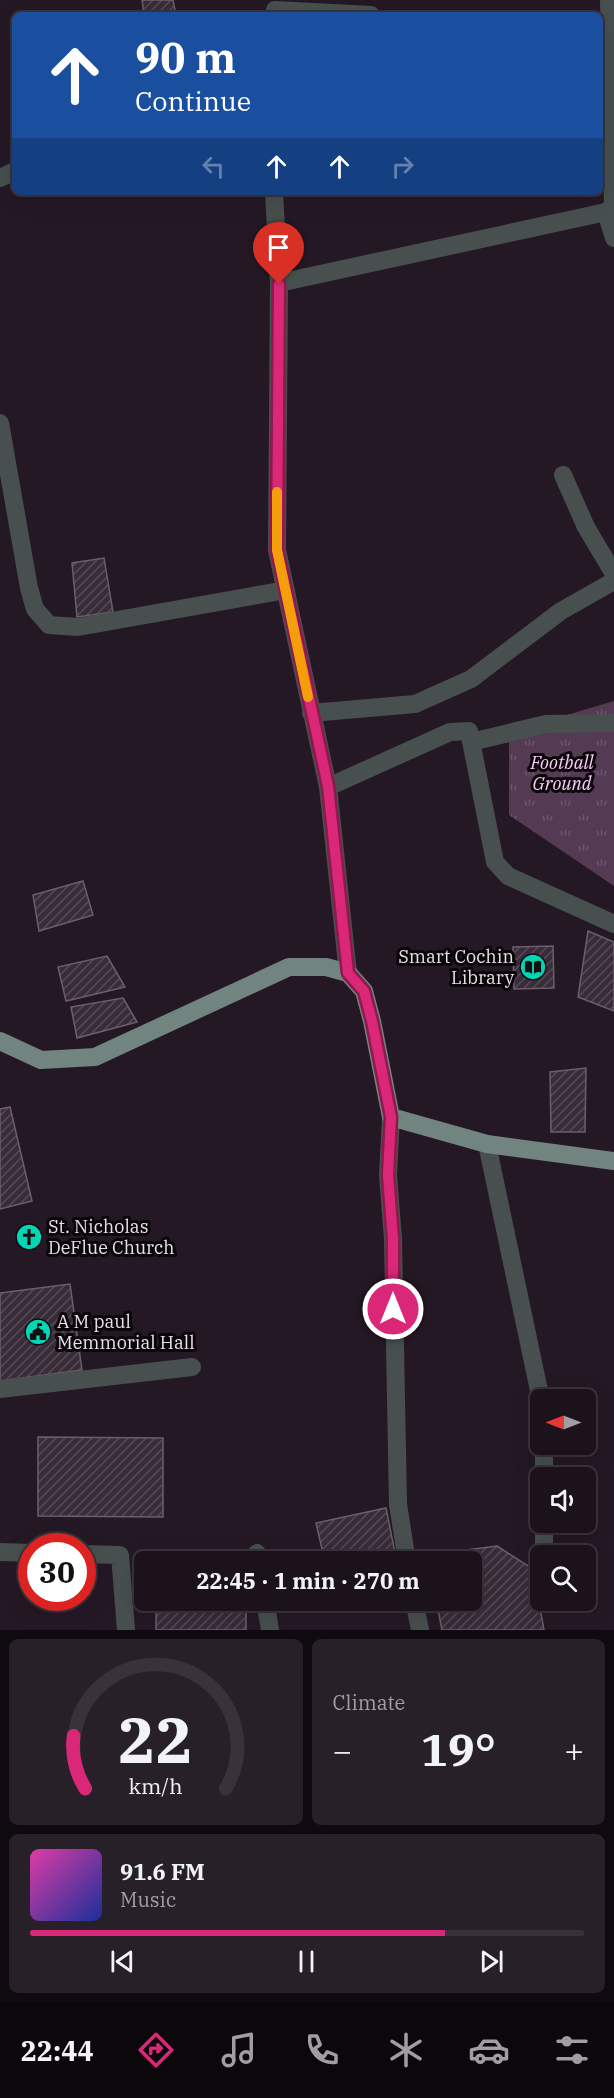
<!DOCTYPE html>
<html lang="en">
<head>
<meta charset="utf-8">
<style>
	body { margin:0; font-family:"IBM Plex Serif",serif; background:#282028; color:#f1f3f6; height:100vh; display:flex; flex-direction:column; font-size:22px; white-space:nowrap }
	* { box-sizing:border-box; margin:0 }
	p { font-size:20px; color:#a09ea3 }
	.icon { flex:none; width:33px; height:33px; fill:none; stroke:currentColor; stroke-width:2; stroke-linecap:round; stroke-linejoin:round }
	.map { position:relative; height:1630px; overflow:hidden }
	.details { display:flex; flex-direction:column; gap:9px; padding:9px; background:#0f0a0f; flex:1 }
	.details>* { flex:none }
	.hud { position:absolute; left:12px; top:12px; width:591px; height:183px; border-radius:9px; box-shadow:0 6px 24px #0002,0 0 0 2px #39323a; background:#1a4fa0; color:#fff; overflow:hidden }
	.needle { width:39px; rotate:270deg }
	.fabs { position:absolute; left:530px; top:1389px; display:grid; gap:12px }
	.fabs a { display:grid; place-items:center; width:66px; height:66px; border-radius:9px; background:#1b121b; box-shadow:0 6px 24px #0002,0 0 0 2px #39323a; font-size:30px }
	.speed { position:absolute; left:18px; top:1533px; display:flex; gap:12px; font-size:30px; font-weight:700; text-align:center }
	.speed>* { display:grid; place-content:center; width:78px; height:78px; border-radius:50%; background:#1b121b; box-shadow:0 6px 24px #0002,0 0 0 2px #39323a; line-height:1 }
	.speed .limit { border:9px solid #d22; background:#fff; color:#111 }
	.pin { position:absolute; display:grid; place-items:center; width:51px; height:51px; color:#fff; margin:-62px -26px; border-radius:50% 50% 50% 0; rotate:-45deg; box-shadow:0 0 6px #0007 }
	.pin .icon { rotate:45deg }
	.me { position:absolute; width:66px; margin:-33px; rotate:0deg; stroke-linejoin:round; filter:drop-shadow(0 0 4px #0008) }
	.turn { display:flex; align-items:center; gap:21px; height:126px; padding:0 24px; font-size:27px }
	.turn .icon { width:78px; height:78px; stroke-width:2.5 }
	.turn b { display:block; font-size:42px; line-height:51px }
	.lanes { display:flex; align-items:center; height:57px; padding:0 24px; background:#0003; justify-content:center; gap:30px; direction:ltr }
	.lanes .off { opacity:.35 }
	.big { font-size:45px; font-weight:700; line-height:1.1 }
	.details .tile { flex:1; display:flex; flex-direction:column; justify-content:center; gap:9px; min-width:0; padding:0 21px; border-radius:9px; background:#282028 }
	.details .dial { align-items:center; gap:0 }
	.dial svg { height:156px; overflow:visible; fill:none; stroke:#39323a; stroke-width:7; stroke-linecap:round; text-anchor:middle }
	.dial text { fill:#f1f3f6; stroke:none }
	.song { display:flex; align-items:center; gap:18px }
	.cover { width:72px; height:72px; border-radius:9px; background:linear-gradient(135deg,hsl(320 70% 55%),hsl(230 70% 35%)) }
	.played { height:6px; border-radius:3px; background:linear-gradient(90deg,#db2777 75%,#39323a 75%) }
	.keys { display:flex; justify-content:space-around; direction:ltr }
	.heat { display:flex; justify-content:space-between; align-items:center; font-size:33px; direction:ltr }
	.details .tiles { flex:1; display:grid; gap:9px; grid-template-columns:1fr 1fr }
	.tile:last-child { grid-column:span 2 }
	.trip { position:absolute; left:134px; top:1551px; width:348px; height:60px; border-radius:9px; background:#1b121b; box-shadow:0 6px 24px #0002,0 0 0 2px #39323a; font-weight:700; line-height:60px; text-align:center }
	.tab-bar { display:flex; height:96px; justify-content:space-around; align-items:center; background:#0b070b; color:#a09ea3 }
	.tab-bar .icon { width:42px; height:42px }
	.tab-bar .current { color:#db2777 }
	.tab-bar b { font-size:27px; color:#f1f3f6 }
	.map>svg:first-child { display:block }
	.park { fill:url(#park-tufts) }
	.building { fill:url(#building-hatch); stroke:#6c5e6b; stroke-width:1.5 }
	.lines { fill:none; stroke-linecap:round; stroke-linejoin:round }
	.minor { stroke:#47504e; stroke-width:18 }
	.major { stroke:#71847f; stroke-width:18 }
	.route-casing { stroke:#8e194d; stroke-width:15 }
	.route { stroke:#db2777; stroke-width:10 }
	.slow { stroke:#f59e0b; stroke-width:10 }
	.labels { text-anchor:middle; stroke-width:6; stroke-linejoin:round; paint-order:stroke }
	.park-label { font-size:18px; font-style:italic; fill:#fbcdf9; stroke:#0a060a }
	.poi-label { font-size:18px; fill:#e8e0e7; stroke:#0a060a; text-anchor:start }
</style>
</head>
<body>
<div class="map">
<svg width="614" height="1630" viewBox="0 0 614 1630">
	<defs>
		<pattern id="park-tufts" width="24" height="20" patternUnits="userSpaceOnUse" patternTransform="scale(1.5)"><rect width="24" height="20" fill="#543a53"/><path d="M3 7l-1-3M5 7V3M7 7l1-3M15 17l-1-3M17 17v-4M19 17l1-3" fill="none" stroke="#6d566c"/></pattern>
		<pattern id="building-hatch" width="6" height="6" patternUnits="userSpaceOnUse" patternTransform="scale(1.5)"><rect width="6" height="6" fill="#392c39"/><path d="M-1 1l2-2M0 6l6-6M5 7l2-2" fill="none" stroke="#564a56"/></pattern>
	</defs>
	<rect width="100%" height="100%" fill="#241824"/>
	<path class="park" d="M614,701V886L509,815V732Z"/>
	<path class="building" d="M142,0H173L176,15H144Z
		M104,558L113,612L77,617L72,563Z
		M83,881L93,915L39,931L33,895Z
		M588,931L614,942V1011L578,997Z
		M553,946L554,988L514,989L513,947Z
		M107,956L125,987L66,1001L58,967Z
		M123,998L137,1022L77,1038L71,1007Z
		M586,1068L585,1132H551L550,1072Z
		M10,1107L32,1201L0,1209V1109Z
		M70,1284L82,1370L0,1381V1293Z
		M38,1437L163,1438V1517L38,1516Z
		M386,1508L395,1553L359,1562H325L316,1523Z
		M497,1546L533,1569L544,1630H442L436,1600H471V1562H428L427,1555Z
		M157,1558H247V1562H157Z
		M156,1600H246V1630H156Z"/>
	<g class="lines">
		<path class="minor" d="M275,10L371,15
			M0,178L15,171
			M274,192L279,283L277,550L328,787L348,973
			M606,212L614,238
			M279,283L606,212L613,206L609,0
			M0,423L29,588L35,609L49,625L78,627L286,590
			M563,475L586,527L614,574
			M311,713L415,704L471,679L561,611L614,581
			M471,742L546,724L614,723
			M328,787L450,732L469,731L495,862L508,876L614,924
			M391,1117L388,1175L393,1239L398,1504L407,1562
			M487,1144L541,1400
			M0,1389L192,1367
			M544,1444V1478
			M544,1522V1556
			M0,1552L32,1553
			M257,1553L259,1562
			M82,1554L120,1555L126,1630
			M265,1600L270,1630
			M414,1600L420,1630"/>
		<path class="major" d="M0,1041L41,1060L95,1057L289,967H326L348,973L364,991L372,1021L391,1117L487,1144L614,1161"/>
	</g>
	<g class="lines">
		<g class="route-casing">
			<path id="route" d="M279,284L277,550L328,786L348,973L364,991L372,1021L391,1117L388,1175L393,1239V1309"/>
		</g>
		<use href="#route" class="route"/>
		<path class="slow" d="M277,492V550L308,697"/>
	</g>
	<defs>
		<g id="library-disc" transform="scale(1.35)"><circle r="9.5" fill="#04d5b6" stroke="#0a060a"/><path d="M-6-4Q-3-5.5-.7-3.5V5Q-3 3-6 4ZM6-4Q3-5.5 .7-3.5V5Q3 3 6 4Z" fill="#111"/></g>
		<g id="church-disc" transform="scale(1.35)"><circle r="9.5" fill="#04d5b6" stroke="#0a060a"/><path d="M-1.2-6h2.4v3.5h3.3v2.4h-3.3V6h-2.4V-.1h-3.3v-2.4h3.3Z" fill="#111"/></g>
		<g id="civic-disc" transform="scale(1.35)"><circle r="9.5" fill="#04d5b6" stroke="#0a060a"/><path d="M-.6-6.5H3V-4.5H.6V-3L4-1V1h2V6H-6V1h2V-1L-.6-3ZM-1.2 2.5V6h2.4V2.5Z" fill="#111"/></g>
	</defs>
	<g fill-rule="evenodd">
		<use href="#library-disc" x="533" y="967"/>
		<use href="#church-disc" x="29" y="1237"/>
		<use href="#civic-disc" x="38" y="1332"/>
	</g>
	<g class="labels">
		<g class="park-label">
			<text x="562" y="769">Football<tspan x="562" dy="21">Ground</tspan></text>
		</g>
		<g class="poi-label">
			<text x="514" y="963" text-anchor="end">Smart Cochin<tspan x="514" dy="21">Library</tspan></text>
			<text x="48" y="1233">St. Nicholas<tspan x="48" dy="21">DeFlue Church</tspan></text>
			<text x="57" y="1328">A M paul<tspan x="57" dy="21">Memmorial Hall</tspan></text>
		</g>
	</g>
</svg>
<div class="fabs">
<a><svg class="needle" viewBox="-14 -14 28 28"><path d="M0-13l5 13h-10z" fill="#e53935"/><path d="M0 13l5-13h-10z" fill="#a09ea3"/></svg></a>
<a><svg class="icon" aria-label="sound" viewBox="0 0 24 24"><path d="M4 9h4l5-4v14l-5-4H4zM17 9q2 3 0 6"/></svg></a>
<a><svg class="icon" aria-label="search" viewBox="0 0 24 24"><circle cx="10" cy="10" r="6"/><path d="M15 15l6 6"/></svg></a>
</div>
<div class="speed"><div class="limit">30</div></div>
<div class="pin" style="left:279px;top:284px;background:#d93025"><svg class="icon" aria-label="arrive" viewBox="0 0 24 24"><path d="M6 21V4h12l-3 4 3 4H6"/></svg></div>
<svg class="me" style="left:393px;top:1309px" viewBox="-20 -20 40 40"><circle r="17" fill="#db2777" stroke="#fff" stroke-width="3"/><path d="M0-11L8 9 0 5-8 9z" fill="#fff"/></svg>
<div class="trip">22:45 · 1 min · 270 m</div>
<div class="hud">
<div class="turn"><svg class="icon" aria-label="ahead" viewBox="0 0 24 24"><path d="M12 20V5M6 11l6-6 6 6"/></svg><div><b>90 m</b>Continue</div></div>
<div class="lanes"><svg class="icon off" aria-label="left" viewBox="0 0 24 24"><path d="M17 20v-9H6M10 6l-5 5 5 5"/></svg><svg class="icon" aria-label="ahead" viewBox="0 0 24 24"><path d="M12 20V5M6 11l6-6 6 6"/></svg><svg class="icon" aria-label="ahead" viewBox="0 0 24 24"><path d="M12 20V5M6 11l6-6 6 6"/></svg><svg class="icon off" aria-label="right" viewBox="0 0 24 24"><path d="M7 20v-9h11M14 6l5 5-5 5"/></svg></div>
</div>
</div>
<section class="details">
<div class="tiles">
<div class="tile dial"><svg viewBox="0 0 100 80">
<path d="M14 69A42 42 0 1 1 86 69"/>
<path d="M14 69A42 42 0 0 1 8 42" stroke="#db2777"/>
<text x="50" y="56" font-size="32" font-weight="700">22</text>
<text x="50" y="72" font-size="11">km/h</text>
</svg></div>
<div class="tile"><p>Climate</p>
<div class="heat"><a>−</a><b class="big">19°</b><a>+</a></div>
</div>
<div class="tile">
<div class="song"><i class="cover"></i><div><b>91.6 FM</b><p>Music</p></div></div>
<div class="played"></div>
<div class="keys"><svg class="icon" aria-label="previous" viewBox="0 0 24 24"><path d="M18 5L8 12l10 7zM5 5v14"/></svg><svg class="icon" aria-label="pause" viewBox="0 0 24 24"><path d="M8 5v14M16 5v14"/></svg><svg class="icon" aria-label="next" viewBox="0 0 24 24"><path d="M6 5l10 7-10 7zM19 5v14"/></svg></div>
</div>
</div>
</section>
<nav class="tab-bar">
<b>22:44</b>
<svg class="icon current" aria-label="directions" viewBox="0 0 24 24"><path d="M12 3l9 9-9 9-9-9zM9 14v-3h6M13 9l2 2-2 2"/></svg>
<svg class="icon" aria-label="music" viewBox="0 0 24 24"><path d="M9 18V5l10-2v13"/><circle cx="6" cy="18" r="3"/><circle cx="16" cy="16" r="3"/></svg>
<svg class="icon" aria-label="phone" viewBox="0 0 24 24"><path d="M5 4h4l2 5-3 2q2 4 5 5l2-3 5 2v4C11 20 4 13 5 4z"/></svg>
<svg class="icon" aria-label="climate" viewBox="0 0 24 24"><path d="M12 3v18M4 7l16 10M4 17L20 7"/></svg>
<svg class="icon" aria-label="car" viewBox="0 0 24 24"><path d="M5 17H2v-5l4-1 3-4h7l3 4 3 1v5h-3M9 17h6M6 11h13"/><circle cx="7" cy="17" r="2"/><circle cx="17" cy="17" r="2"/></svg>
<svg class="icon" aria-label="filters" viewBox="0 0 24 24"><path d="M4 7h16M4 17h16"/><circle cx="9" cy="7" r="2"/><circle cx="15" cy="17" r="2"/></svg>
</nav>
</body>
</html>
